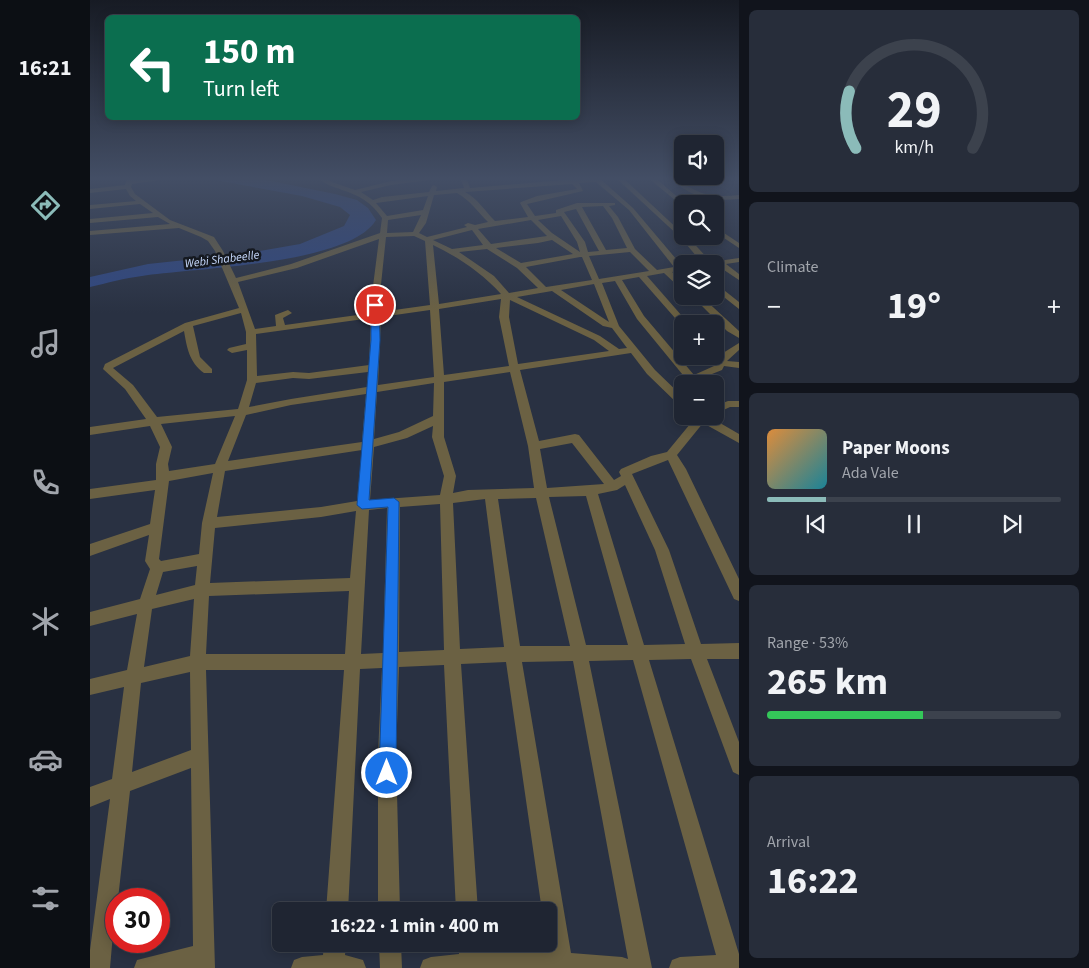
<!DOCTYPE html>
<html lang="en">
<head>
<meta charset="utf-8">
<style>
	body { margin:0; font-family:"Source Sans 3",sans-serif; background:#272d3a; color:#f1f3f6; height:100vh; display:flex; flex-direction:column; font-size:19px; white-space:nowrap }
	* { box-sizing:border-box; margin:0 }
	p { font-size:16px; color:#a1a5ac }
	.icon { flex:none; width:28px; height:28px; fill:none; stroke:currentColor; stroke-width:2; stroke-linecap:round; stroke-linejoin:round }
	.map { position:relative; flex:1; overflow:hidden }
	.panel { display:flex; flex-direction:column; gap:10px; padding:10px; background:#11141c; width:350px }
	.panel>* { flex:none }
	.hud { position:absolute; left:15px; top:15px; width:475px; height:105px; border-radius:8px; box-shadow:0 2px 12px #0003,0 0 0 1px #3c424d; background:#0b6e4f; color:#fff; overflow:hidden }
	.fabs { position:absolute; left:584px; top:135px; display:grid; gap:10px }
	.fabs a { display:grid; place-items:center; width:50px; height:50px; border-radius:8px; background:#1f2532; box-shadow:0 2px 12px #0003,0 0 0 1px #3c424d; font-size:25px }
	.speed { position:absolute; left:15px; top:888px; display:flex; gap:10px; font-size:25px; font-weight:700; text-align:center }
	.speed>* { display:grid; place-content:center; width:65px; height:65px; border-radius:50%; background:#1f2532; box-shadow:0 2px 12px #0003,0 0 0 1px #3c424d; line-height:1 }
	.speed .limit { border:8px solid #d22; background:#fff; color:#111 }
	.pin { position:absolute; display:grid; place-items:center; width:42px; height:42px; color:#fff; margin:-21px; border:2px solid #fff; border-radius:50%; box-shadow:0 1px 5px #0007 }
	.me { position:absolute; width:55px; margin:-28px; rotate:0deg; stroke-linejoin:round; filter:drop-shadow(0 0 4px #0008) }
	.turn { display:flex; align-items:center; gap:18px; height:105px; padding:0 15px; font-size:22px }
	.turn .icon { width:65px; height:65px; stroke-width:2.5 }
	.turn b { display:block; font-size:35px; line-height:42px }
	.big { font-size:38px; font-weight:700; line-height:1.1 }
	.panel .widget { flex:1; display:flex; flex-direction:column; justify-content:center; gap:8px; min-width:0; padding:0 18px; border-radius:8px; background:#272d3a }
	.panel .dial { align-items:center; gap:0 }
	.dial svg { height:130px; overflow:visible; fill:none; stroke:#3c424d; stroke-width:7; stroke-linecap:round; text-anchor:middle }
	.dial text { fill:#f1f3f6; stroke:none }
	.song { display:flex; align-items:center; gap:15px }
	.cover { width:60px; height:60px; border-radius:8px; background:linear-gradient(135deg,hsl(30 70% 55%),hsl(190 70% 35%)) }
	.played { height:5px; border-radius:2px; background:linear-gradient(90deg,#8bbbb9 20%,#3c424d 20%) }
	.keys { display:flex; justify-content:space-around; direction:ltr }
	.heat { display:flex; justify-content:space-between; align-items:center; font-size:28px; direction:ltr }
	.charge { height:8px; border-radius:4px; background:linear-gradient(90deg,#34c759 53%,#3c424d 0) }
	.trip { position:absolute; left:182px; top:902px; width:285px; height:50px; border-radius:8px; background:#1f2532; box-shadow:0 2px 12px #0003,0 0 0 1px #3c424d; font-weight:700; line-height:50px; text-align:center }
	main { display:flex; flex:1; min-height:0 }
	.tabs { display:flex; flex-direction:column; width:90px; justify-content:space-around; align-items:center; background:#0c0f14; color:#a1a5ac }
	.tabs .icon { width:35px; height:35px }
	.tabs .on { color:#8bbbb9 }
	.tabs b { font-size:22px; color:#f1f3f6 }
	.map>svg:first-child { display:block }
	.water { fill:#2f4782 }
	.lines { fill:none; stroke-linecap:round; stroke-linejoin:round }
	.minor { fill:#6b6143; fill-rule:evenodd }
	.route { fill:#1a73e8; stroke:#114b97 }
	.labels { text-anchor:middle; stroke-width:5; stroke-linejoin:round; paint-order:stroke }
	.far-water-label { font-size:12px; font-style:italic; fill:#c7d9fd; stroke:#151920 }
</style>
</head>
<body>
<main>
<nav class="tabs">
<b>16:21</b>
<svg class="icon on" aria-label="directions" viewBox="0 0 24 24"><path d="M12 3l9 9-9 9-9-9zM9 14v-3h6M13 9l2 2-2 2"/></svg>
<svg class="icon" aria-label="music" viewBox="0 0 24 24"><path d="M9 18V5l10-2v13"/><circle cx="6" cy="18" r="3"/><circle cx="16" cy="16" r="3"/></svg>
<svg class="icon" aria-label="phone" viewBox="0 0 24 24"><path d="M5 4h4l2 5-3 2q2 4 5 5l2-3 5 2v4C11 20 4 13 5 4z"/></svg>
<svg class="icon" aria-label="climate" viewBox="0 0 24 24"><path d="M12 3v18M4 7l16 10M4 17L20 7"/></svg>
<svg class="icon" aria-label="car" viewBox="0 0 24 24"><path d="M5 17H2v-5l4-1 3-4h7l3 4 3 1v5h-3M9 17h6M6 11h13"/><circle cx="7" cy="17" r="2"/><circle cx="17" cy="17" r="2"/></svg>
<svg class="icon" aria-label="filters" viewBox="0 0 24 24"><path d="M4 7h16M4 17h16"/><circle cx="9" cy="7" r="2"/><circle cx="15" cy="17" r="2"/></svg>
</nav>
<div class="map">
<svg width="649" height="968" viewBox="0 0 649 968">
	<rect width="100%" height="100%" fill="#293142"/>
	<path class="water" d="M109,177H161L245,194L267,200L278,208L286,220C259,265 103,268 52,276C35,278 17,283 0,287V277L58,264L152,254L210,244L254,226L260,215L250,207L212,196Z"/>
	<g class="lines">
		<path class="minor" d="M38,177H44L43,180L72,177L70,180L42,184L41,187L45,194L80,220L124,237L133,251L146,278L201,264L290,233L292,218C282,203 269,195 252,190C243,186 234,185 227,177H234L242,182L265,190L301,181L345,177L348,179L301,185L271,192L283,200L292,197L339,192L342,186L344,185L347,187L346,191L374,188L370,177H376L380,188L508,177L543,208L592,266V270L582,272L592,281V287H589L574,273L557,276L599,324H592V326L549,277L532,280L554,316L604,375L624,366L633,353L649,343V350L637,361L649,362V368L634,366L632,370L607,380L608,384H598L597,380L547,319L525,281L512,283L529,326L565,370L592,396V405L588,404L557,374L541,353L430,370L449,441L485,434L489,435L524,480L531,476L529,472L531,469L561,456L577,452L605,418L604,416H618L649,434V443L613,423L587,455L596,469L649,579V601L644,599L578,460L542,474L579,550L611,644L649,643V659H617L649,742V775L643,772L601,659L559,660L649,954V968H579L582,960L590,957L626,955L543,660L499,661L562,968H330L333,960L341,957L369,954L368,944H390L391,953L458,952L459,911H452L416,662L371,664L388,911H366L354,665L309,667L306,754L310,911H288V754L292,668L270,669L258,911H236L254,670H116L125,968H44L47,960L103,946L101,768L40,791L28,899H26L20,968H0V950L20,799L0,807V787L22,779L34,687L0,695V679L37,670L47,614L0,626V612L50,599L60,569L55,561L59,535L0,556V544L60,524L65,490L0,499V489L66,480V464L70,447L60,426L0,435V427L56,419L35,389L13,369L15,364L95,323L149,308L125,251L118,241L111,237L89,228L0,235V231L80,224L68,217L0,223V219L63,213L50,204L0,209V205L46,201L40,196L36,189L0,193V189L35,185ZM506,182L539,210L584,267L567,270L545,249L528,217L519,206L525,205V203H487L466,210V213L445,216L437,204L493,191L489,183ZM482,184L487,189L447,196L431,202L430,203L438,217L405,221C395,211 388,199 375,192ZM367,193C382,202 386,210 398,222L385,225L378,223L374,225L377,227L337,237L329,233L336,223L344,195ZM338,196L333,210L297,216L286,203ZM513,206L522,218L537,248L516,250L492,207ZM486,209L509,251L498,252L495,242L474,212ZM331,215L323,232L297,233L298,220ZM471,216L487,242L490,252L462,233L448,220ZM441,220L457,236L401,244L388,229ZM382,230L393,245L362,249L343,240ZM324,236L335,241L340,305L290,312V294L296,237ZM289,239L282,294V313L195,325L193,318L202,313L198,310L185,315L186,326L165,329L148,282L207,268ZM462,240L483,254L431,263L406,248L448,243ZM343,245C368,257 392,273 411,294L349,304ZM397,249L427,268L448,288L419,293L404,276L369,252ZM540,252L559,271L509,279L499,256ZM490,257H492L502,280L456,287L436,267ZM504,284L519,322L471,290ZM462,291L513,326L522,328L537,348L529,349L510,336L427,297ZM411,299L409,317L419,366L354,375L349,309ZM420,300L504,340L519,351L428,364L419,317ZM340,310L344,377L288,385L291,317ZM151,313L156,332V344L139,348L137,350L142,353L157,350V380L148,409L67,417L43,385L23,368L94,331C97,348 99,362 114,373H122V369L110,357L103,326ZM281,318L279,365L219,373L203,372L167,376L166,334ZM278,372L277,387L201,399L159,407L166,383L203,378L219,379ZM420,372L438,446L444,488L378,490L363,493L366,476L354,437V382ZM344,383L343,416L309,432L284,439L287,392ZM276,394L272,442L138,461L156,415L201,405ZM145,416L125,464L79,471L78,464L82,447L71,424ZM343,426L342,437L354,476L350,495L280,500L284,447L317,438ZM482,443L514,484L457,488L450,449ZM272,450L267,501L231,507L127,517L135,471ZM123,473L112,523L109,554L71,561L69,559L79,481ZM535,485L565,550L595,644L554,645L508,494L527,490ZM496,496L538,645H496L459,497ZM446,498L480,646H430L408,499ZM395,499L414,647L370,649L363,503ZM350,504L354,650L309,652L310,507ZM297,508L293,653L271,654L279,510ZM266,511L260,578L120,583L125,528L231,517ZM107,566L105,585L66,595L73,572ZM259,591L255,654H116L119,596ZM104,599L100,656L54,667L62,609ZM483,661L538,959L532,957L481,953L432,662ZM100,672L101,750L42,772L51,683Z
			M208,177H223L220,179Z
			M525,177H532L592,233V236H597L621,262L649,258V262L636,264L649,274V280L628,266H625V264H613L591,238Z
			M557,177H564L596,204L591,205Z
			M580,177C589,177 593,184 601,188C616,197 632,197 649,195V199C623,202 598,197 580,177Z
			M643,177H649V179L644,178Z
			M625,227L649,243V248L625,232Z
			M625,283L649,302V309L625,290Z
			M602,296H611L649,331V338L637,331Z
			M638,401H649V407H640L625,414V406Z
			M234,944H256L255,955L273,960L276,968H201L204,960L212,957L233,955Z
			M289,944H311L312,968H290Z"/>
	</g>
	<linearGradient id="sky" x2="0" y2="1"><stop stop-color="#171b24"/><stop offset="0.57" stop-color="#434e65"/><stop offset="1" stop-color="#434e65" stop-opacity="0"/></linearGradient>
	<rect width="649" height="313" fill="url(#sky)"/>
	<path class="route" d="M285,302L289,305L290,340L279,500L304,498L309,502L306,773L303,779L297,781L291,779L289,773L298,507L272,509L267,505L281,340V305Z"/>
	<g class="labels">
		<g class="far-water-label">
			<text transform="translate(132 259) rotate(-7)" y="4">Webi Shabeelle</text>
		</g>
	</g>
</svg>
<div class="fabs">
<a><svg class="icon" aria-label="sound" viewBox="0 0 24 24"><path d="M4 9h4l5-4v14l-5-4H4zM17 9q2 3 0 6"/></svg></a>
<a><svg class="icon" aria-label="search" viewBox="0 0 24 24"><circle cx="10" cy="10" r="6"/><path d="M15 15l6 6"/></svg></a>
<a><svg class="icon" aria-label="layers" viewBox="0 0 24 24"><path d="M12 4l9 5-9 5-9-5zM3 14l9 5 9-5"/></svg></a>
<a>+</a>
<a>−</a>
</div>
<div class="speed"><div class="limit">30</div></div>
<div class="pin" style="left:285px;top:305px;background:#d93025"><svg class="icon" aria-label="arrive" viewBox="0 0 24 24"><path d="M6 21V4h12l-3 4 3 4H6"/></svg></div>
<svg class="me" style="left:297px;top:773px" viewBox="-20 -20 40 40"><circle r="17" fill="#1a73e8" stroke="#fff" stroke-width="3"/><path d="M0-11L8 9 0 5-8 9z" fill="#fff"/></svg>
<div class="trip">16:22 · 1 min · 400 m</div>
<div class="hud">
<div class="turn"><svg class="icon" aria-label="left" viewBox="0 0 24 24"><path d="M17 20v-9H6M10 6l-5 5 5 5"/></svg><div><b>150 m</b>Turn left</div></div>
</div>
</div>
<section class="panel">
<div class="widget dial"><svg viewBox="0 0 100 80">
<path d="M14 69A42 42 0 1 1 86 69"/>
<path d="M14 69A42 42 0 0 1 10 34" stroke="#8bbbb9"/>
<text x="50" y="56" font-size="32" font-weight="700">29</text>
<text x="50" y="72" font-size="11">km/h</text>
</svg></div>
<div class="widget"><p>Climate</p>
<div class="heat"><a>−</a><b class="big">19°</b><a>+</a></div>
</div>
<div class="widget">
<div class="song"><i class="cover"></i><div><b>Paper Moons</b><p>Ada Vale</p></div></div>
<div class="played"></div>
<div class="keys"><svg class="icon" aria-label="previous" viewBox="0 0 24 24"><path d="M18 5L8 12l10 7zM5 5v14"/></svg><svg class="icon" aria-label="pause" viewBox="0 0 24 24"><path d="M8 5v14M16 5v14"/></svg><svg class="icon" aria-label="next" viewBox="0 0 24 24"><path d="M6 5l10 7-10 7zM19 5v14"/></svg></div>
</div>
<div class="widget"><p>Range · 53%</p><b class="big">265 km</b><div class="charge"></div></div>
<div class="widget"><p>Arrival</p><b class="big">16:22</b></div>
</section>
</main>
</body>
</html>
